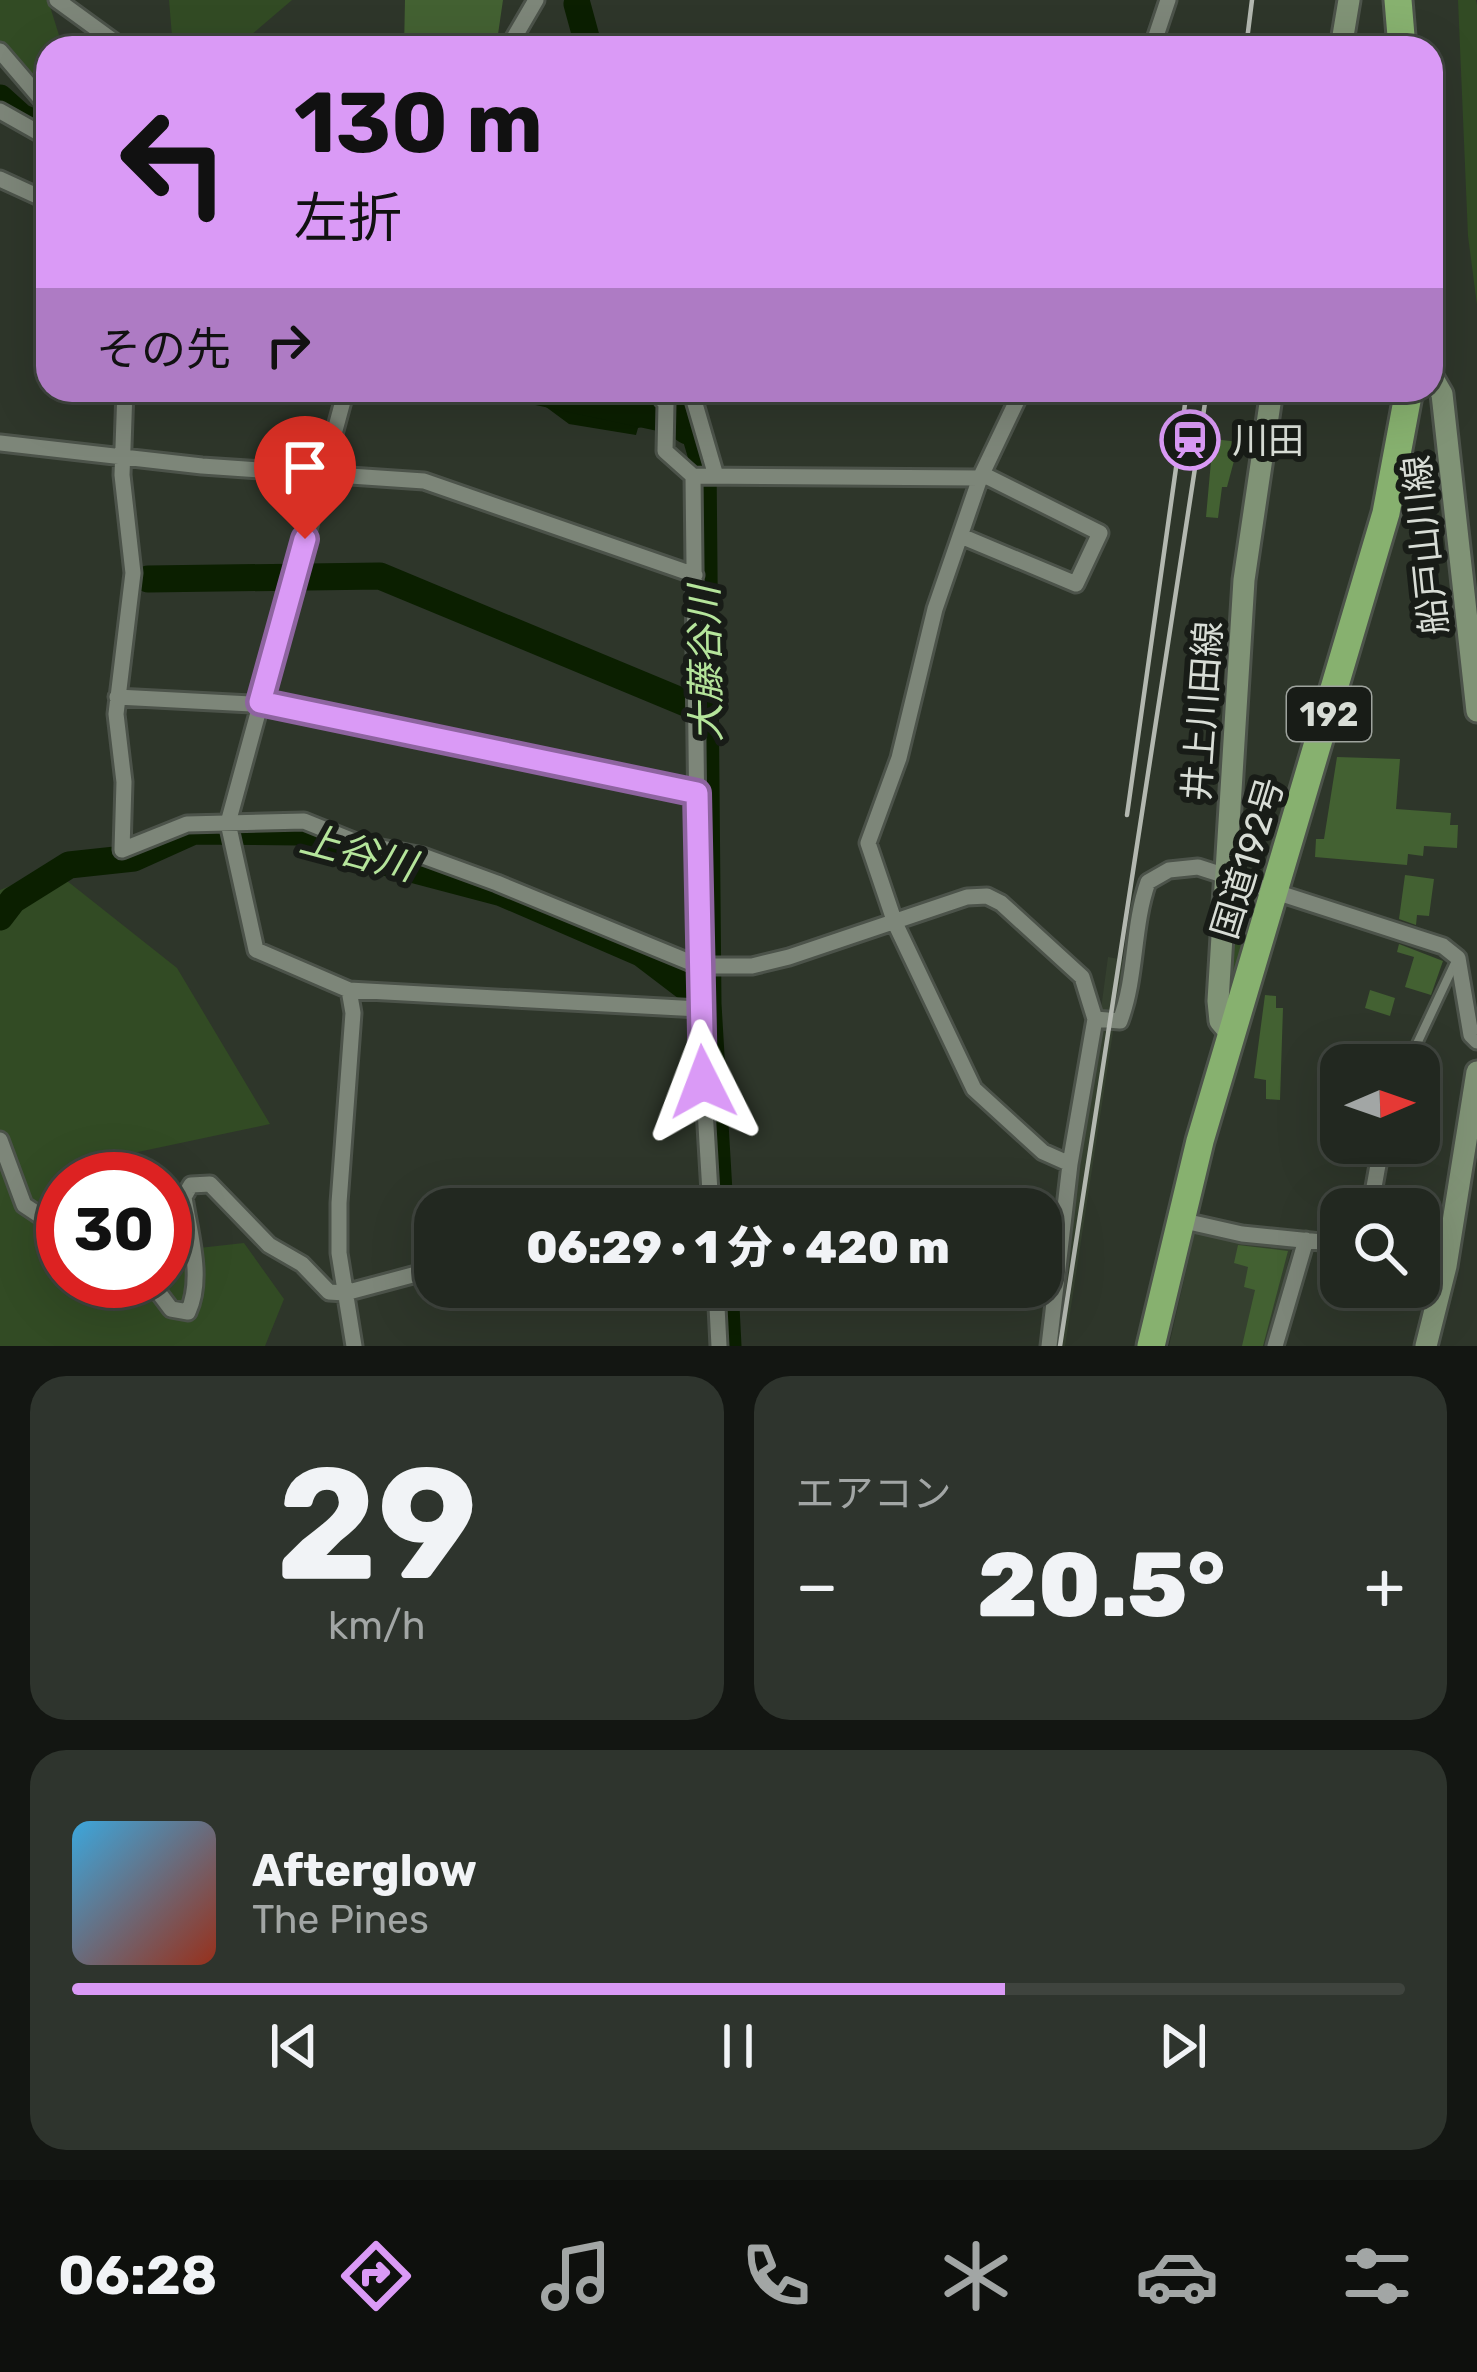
<!DOCTYPE html>
<html lang="ja">
<head>
<meta charset="utf-8">
<style>
	body { margin:0; font-family:Rubik,"Noto Sans JP",sans-serif; background:#2e342d; color:#f1f3f6; height:100vh; display:flex; flex-direction:column; font-size:45px; white-space:nowrap }
	* { box-sizing:border-box; margin:0 }
	p { font-size:39px; color:#a2a6a5 }
	.icon { flex:none; width:66px; height:66px; fill:none; stroke:currentColor; stroke-width:2; stroke-linecap:round; stroke-linejoin:round }
	.map { position:relative; height:1346px; overflow:hidden }
	.side { display:flex; flex-direction:column; gap:30px; padding:30px; background:#131612; flex:1 }
	.side>* { flex:none }
	.top-card { position:absolute; left:36px; top:36px; width:1407px; height:366px; border-radius:36px; box-shadow:0 12px 48px #0002,0 0 0 3px #3f443e; background:#da9af6; color:#111; overflow:hidden }
	.needle { width:78px; rotate:88deg }
	.controls { position:absolute; left:1320px; top:1044px; display:grid; gap:24px }
	.controls a { display:grid; place-items:center; width:120px; height:120px; border-radius:24px; background:#222820; box-shadow:0 12px 48px #0002,0 0 0 3px #3f443e; font-size:60px }
	.speed { position:absolute; left:36px; top:1152px; display:flex; gap:24px; font-size:60px; font-weight:700; text-align:center }
	.speed>* { display:grid; place-content:center; width:156px; height:156px; border-radius:50%; background:#222820; box-shadow:0 12px 48px #0002,0 0 0 3px #3f443e; line-height:1 }
	.speed .limit { border:18px solid #d22; background:#fff; color:#111 }
	.pin { position:absolute; display:grid; place-items:center; width:102px; height:102px; color:#fff; margin:-123px -51px; border-radius:50% 50% 50% 0; rotate:-45deg; box-shadow:0 0 12px #0007 }
	.pin .icon { rotate:45deg }
	.me { position:absolute; width:132px; margin:-66px; rotate:357deg; stroke-linejoin:round; filter:drop-shadow(0 0 9px #0008) }
	.turn { display:flex; align-items:center; gap:42px; height:252px; padding:0 60px; font-size:54px }
	.turn .icon { width:156px; height:156px; stroke-width:2.5 }
	.turn b { display:block; font-size:84px; line-height:102px }
	.then { display:flex; align-items:center; height:114px; padding:0 60px; background:#0003; gap:24px; font-size:45px }
	.big { font-size:90px; font-weight:800; line-height:1.1 }
	.side .tile { flex:1; display:flex; flex-direction:column; justify-content:center; gap:18px; min-width:0; padding:0 42px; border-radius:36px; background:#2e342d }
	.side .dial { align-items:center; gap:0 }
	.dial b { font-size:156px; line-height:1 }
	.song { display:flex; align-items:center; gap:36px }
	.cover { width:144px; height:144px; border-radius:18px; background:linear-gradient(135deg,hsl(200 70% 55%),hsl(10 70% 35%)) }
	.played { height:12px; border-radius:6px; background:linear-gradient(90deg,#da9af6 70%,#3f443e 70%) }
	.keys { display:flex; justify-content:space-around; direction:ltr }
	.heat { display:flex; justify-content:space-between; align-items:center; font-size:66px; direction:ltr }
	.side .tiles { flex:1; display:grid; gap:30px; grid-template-columns:1fr 1fr }
	.tile:last-child { grid-column:span 2 }
	.trip { position:absolute; left:414px; top:1188px; width:648px; height:120px; border-radius:36px; background:#222820; box-shadow:0 12px 48px #0002,0 0 0 3px #3f443e; font-weight:800; line-height:120px; text-align:center }
	.dock { display:flex; height:192px; justify-content:space-around; align-items:center; background:#0e100d; color:#a2a6a5 }
	.dock .icon { width:84px; height:84px }
	.dock .selected { color:#da9af6 }
	.dock b { font-size:54px; color:#f1f3f6 }
	.map>svg:first-child { display:block }
	.built { fill:#35402f }
	.green { fill:#324b24 }
	.water { fill:#0b1f00 }
	.lines { fill:none; stroke-linecap:round; stroke-linejoin:round }
	.river { stroke:#0b1f00; stroke-width:27 }
	.building { fill:#436132 }
	.lane-casing { stroke:#4c534a; stroke-width:14 }
	.street-casing { stroke:#4c534a; stroke-width:21 }
	.secondary-casing { stroke:#4c534a; stroke-width:27 }
	.highway-casing { stroke:#4c534a; stroke-width:33 }
	.lane { stroke:#7d8679; stroke-width:8 }
	.street { stroke:#7d8679; stroke-width:15 }
	.secondary { stroke:#809376; stroke-width:21 }
	.highway { stroke:#87b16f; stroke-width:27 }
	.rail { stroke:#b3b8b0; stroke-width:4.5 }
	.route-casing { stroke:#8e64a0; stroke-width:30 }
	.route { stroke:#da9af6; stroke-width:21 }
	.labels { text-anchor:middle; stroke-width:12; stroke-linejoin:round; paint-order:stroke }
	.shield { fill:#181c17; stroke:#9ea39d; stroke-width:3 }
	.shield-label { font-size:33px; font-weight:bold; fill:#d8ddd6 }
	.poi-label { font-size:36px; fill:#d8ddd6; stroke:#181c17; text-anchor:start }
	.street-label { font-size:36px; fill:#d8ddd6; stroke:#181c17 }
	.water-label { font-size:39px; font-style:italic; fill:#b5e59b; stroke:#181c17 }
</style>
</head>
<body>
<div class="map">
<svg width="1477" height="1346" viewBox="0 0 1477 1346">
	<rect width="100%" height="100%" fill="#2e362a"/>
	<path class="built" d="M1108,957L1124,960L1065,1346H1056Z
		M1196,1227L1292,1245L1269,1346H1169Z"/>
	<path class="green" d="M0,0H48L63,48H48V89L0,43Z
		M169,0H292L236,48H173Z
		M1458,0H1476L1477,5V305L1468,236Z
		M52,869L177,968L270,1124L119,1156L115,1179H63V1281H165V1244L181,1250L244,1243L284,1299L265,1346H0V890Z
		M1233,880L1265,891L1238,987L1228,982Z"/>
	<path class="water" d="M548,390H645L652,401L649,425L638,428L636,435L569,424L546,407Z"/>
	<g class="lines">
		<path class="river" d="M577,4L589,48
			M0,98L21,117L48,129
			M530,390L671,420L687,431
			M682,390L703,461L708,1004L720,1209
			M148,579L380,576L705,711
			M0,917L13,900L69,865L134,858L194,831L300,832L358,855L502,893L641,953L708,1004
			M725,1287L728,1346"/>
	</g>
	<path class="building" d="M405,0H503L496,48H404Z
		M1213,439L1239,442L1227,487H1222L1218,518L1206,517Z
		M1337,757L1400,759L1396,809L1451,813L1450,825H1458L1457,848L1424,846L1423,856L1408,854L1407,865L1315,857L1316,839H1324Z
		M1405,875L1434,879L1429,916L1417,915L1416,925L1399,919Z
		M1399,944L1443,961L1431,995L1405,987L1414,957L1397,952Z
		M1370,990L1395,998L1390,1016L1365,1008Z
		M1265,995L1276,996V1008H1283L1280,1100L1266,1099V1080L1254,1078Z
		M1238,1245L1288,1251L1263,1346H1242L1255,1290L1244,1287L1248,1267L1234,1263Z
		M1362,1287L1397,1289V1307L1358,1305Z"/>
	<g class="lines">
		<g class="lane-casing">
			<path id="lane" d="M1407,1065L1454,965"/>
		</g>
		<g class="street-casing">
			<path id="street" d="M57,0L123,48
				M508,48L536,0
				M1152,48L1168,0
				M0,51L48,107
				M0,111L48,138
				M0,179L48,201
				M125,390L122,475L133,573L116,714L124,782L122,850L187,824L304,821L361,844L423,856L497,883L699,966H752L789,957L967,897L987,896L1001,903L1082,977L1095,1019L1070,1164L1049,1346
				M346,390L228,823L256,950L349,990L699,1009
				M655,390L666,404L665,451L693,476L980,478
				M691,390L716,476
				M1022,390L980,478L935,609L899,758L868,843L895,923L974,1089L1043,1152L1070,1164
				M0,443L202,466L424,481L695,575
				M693,476L699,1009L711,1209
				M961,536L1076,584L1100,533L982,474
				M117,697L287,706L697,793
				M349,990L353,1013L339,1203V1253L354,1346
				M1095,1019L1120,1021C1137,976 1132,927 1148,882L1169,870L1198,867L1443,946L1458,958L1471,1035L1477,1041
				M0,1140L24,1205L63,1231
				M1370,1209L1382,1143
				M1180,1220L1242,1234L1341,1244
				M150,1281L171,1309L188,1312C204,1278 189,1232 184,1197L191,1185L210,1184L269,1245L302,1264L329,1292L345,1293L435,1269
				M716,1287L719,1346
				M1275,1346L1306,1240"/>
		</g>
		<g class="secondary-casing">
			<path id="secondary" d="M1341,48L1349,0
				M1431,375L1442,394L1477,711
				M1231,1034L1220,1021L1218,1001L1244,580L1272,390
				M1426,1346L1446,1266L1477,1072"/>
		</g>
		<g class="highway-casing">
			<path id="highway" d="M1398,0L1402,48
				M1151,1346L1200,1141L1386,513L1409,390"/>
		</g>
		<use href="#lane" class="lane"/>
		<use href="#street" class="street"/>
		<use href="#secondary" class="secondary"/>
		<use href="#highway" class="highway"/>
		<path class="rail" d="M1246,48L1252,0
			M1127,815L1187,390
			M1060,1346L1207,390"/>
	</g>
	<g class="lines">
		<g class="route-casing">
			<path id="route" d="M305,539L260,702L697,793L703,1082"/>
		</g>
		<use href="#route" class="route"/>
	</g>
	<defs>
		<g id="station-ring" transform="scale(3)"><circle r="9.5" fill="#181c17" stroke="#da9af6" stroke-width="1.5"/><path d="M-3-6H3Q5-6 5-4V2Q5 4 3 4L4.5 6H3L1.5 4h-3L-3 6H-4.5L-3 4Q-5 4-5 2V-4Q-5-6-3-6ZM-3.5-4v3h7v-3ZM-3.5 1v1.5H-2V1ZM2 1v1.5H3.5V1Z" fill="#da9af6"/></g>
	</defs>
	<g fill-rule="evenodd">
		<use href="#station-ring" x="1190" y="440"/>
	</g>
	<g class="labels">
		<rect class="shield" x="1287" y="687" width="84" height="54" rx="9"/>
		<g class="shield-label">
			<text x="1329" y="726">192</text>
		</g>
		<g class="poi-label">
			<text x="1232" y="453">川田</text>
		</g>
		<g class="street-label">
			<text transform="translate(1425 545) rotate(-96)" y="13">船戸山川線</text>
			<text transform="translate(1202 711) rotate(-86)" y="13">井上川田線</text>
			<text transform="translate(1247 858) rotate(-73)" y="13">国道192号</text>
		</g>
		<g class="water-label">
			<text transform="translate(705 664) rotate(-91)" y="14">大藤谷川</text>
			<text transform="translate(358 852) rotate(15)" y="14">上谷川</text>
		</g>
	</g>
</svg>
<div class="controls">
<a><svg class="needle" viewBox="-14 -14 28 28"><path d="M0-13l5 13h-10z" fill="#e53935"/><path d="M0 13l5-13h-10z" fill="#a2a6a5"/></svg></a>
<a><svg class="icon" aria-label="search" viewBox="0 0 24 24"><circle cx="10" cy="10" r="6"/><path d="M15 15l6 6"/></svg></a>
</div>
<div class="speed"><div class="limit">30</div></div>
<div class="pin" style="left:305px;top:539px;background:#d93025"><svg class="icon" aria-label="arrive" viewBox="0 0 24 24"><path d="M6 21V4h12l-3 4 3 4H6"/></svg></div>
<svg class="me" style="left:703px;top:1082px" viewBox="-20 -20 40 40"><path d="M0-17L14 15 0 8-14 15z" fill="#da9af6" stroke="#fff" stroke-width="4"/></svg>
<div class="trip">06:29 · 1 分 · 420 m</div>
<div class="top-card">
<div class="turn"><svg class="icon" aria-label="left" viewBox="0 0 24 24"><path d="M17 20v-9H6M10 6l-5 5 5 5"/></svg><div><b>130 m</b>左折</div></div>
<div class="then">その先<svg class="icon" aria-label="right" viewBox="0 0 24 24"><path d="M7 20v-9h11M14 6l5 5-5 5"/></svg></div>
</div>
</div>
<section class="side">
<div class="tiles">
<div class="tile dial"><b>29</b><p>km/h</p></div>
<div class="tile"><p>エアコン</p>
<div class="heat"><a>−</a><b class="big">20.5°</b><a>+</a></div>
</div>
<div class="tile">
<div class="song"><i class="cover"></i><div><b>Afterglow</b><p>The Pines</p></div></div>
<div class="played"></div>
<div class="keys"><svg class="icon" aria-label="previous" viewBox="0 0 24 24"><path d="M18 5L8 12l10 7zM5 5v14"/></svg><svg class="icon" aria-label="pause" viewBox="0 0 24 24"><path d="M8 5v14M16 5v14"/></svg><svg class="icon" aria-label="next" viewBox="0 0 24 24"><path d="M6 5l10 7-10 7zM19 5v14"/></svg></div>
</div>
</div>
</section>
<nav class="dock">
<b>06:28</b>
<svg class="icon selected" aria-label="directions" viewBox="0 0 24 24"><path d="M12 3l9 9-9 9-9-9zM9 14v-3h6M13 9l2 2-2 2"/></svg>
<svg class="icon" aria-label="music" viewBox="0 0 24 24"><path d="M9 18V5l10-2v13"/><circle cx="6" cy="18" r="3"/><circle cx="16" cy="16" r="3"/></svg>
<svg class="icon" aria-label="phone" viewBox="0 0 24 24"><path d="M5 4h4l2 5-3 2q2 4 5 5l2-3 5 2v4C11 20 4 13 5 4z"/></svg>
<svg class="icon" aria-label="climate" viewBox="0 0 24 24"><path d="M12 3v18M4 7l16 10M4 17L20 7"/></svg>
<svg class="icon" aria-label="car" viewBox="0 0 24 24"><path d="M5 17H2v-5l4-1 3-4h7l3 4 3 1v5h-3M9 17h6M6 11h13"/><circle cx="7" cy="17" r="2"/><circle cx="17" cy="17" r="2"/></svg>
<svg class="icon" aria-label="filters" viewBox="0 0 24 24"><path d="M4 7h16M4 17h16"/><circle cx="9" cy="7" r="2"/><circle cx="15" cy="17" r="2"/></svg>
</nav>
</body>
</html>
